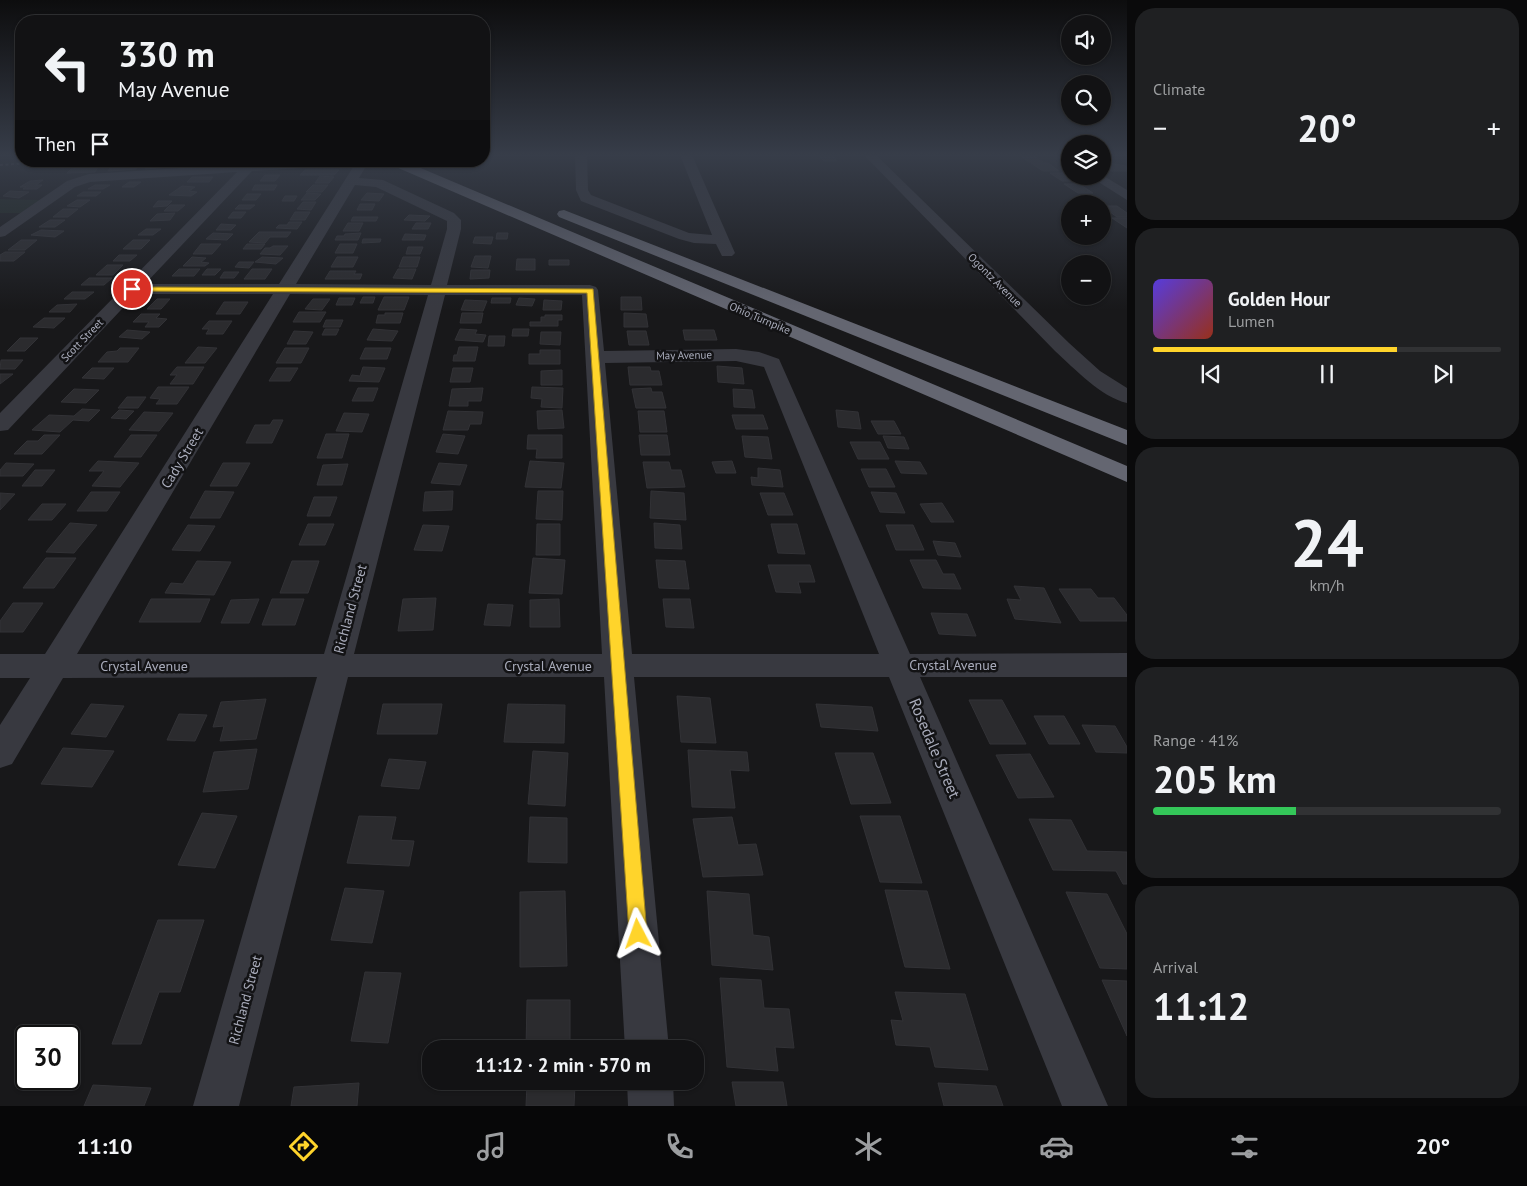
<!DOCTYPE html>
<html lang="en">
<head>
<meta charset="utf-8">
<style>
	body { margin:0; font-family:"PT Sans",sans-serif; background:#1f2022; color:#f1f3f6; height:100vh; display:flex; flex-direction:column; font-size:19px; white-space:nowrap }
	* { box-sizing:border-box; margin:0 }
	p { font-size:16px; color:#9c9ea0 }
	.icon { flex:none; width:28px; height:28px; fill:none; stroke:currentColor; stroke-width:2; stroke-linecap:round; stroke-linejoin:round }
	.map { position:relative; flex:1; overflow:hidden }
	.side { display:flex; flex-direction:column; gap:8px; padding:8px; background:#0a0a0b; width:400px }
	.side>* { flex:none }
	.guide { position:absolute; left:15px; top:15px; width:475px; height:152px; border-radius:20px; box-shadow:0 1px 4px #0004,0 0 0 1px #313234; background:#121214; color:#f1f3f6; overflow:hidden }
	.buttons { position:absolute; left:1061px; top:15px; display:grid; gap:10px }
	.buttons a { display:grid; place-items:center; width:50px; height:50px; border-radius:50%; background:#121214; box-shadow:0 1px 4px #0004,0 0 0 1px #313234; font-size:25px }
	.speed { position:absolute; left:15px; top:1025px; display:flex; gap:10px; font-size:25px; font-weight:700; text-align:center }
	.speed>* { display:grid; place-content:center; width:65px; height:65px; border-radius:50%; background:#121214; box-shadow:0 1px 4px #0004,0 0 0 1px #313234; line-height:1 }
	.speed .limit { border:2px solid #111; border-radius:8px; background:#fff; color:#111 }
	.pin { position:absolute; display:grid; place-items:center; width:42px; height:42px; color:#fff; margin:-21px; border:2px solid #fff; border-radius:50%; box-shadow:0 1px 5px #0007 }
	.me { position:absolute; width:55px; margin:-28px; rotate:356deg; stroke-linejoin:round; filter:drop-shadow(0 0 4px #0008) }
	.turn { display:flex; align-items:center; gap:18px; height:105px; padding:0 20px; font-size:22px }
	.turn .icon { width:65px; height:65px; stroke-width:2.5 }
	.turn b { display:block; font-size:35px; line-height:42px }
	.then { display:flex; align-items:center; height:48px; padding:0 20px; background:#0003; gap:10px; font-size:19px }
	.big { font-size:38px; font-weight:600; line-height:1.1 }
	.side .widget { flex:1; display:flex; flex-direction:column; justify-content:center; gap:8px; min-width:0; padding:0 18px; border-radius:20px; background:#1f2022 }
	.side .dial { align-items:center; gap:0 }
	.dial b { font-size:65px; line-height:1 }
	.song { display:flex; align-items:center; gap:15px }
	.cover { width:60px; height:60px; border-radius:8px; background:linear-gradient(135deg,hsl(250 70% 55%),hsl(10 70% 35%)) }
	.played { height:5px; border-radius:2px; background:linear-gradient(90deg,#ffd42b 70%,#313234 70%) }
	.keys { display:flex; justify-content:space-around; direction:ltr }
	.heat { display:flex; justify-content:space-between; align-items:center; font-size:28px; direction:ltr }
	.charge { height:8px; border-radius:4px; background:linear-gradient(90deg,#34c759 41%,#313234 0) }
	.trip { position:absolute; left:422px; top:1040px; width:282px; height:50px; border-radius:20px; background:#121214; box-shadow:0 1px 4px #0004,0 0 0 1px #313234; font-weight:600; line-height:50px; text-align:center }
	.tab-bar { display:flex; height:80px; justify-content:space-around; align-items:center; background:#070708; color:#9c9ea0 }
	.tab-bar .icon { width:35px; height:35px }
	.tab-bar .on { color:#ffd42b }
	.tab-bar b { font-size:22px; color:#f1f3f6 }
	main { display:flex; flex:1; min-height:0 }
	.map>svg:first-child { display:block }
	.green { fill:#1d2620 }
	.building { fill:#2b2b2e; stroke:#323236 }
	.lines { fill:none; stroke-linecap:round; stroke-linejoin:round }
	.minor { fill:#383940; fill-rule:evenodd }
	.highway { fill:#646671; fill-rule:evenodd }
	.rail { stroke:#4b4c55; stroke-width:2; stroke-dasharray:3 2.5; stroke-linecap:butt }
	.route { fill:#ffd42b; stroke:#a68a1c }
	.labels { text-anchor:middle; stroke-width:5; stroke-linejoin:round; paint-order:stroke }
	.far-street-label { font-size:11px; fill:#a9acbb; stroke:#131315 }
	.street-label { font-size:14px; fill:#a9acbb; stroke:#131315 }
	.near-street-label { font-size:16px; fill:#a9acbb; stroke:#131315 }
</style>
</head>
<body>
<main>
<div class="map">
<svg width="1127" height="1106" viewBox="0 0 1127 1106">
	<rect width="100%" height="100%" fill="#18181a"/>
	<path class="green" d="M0,199L40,200L21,213H0Z"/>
	<path class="building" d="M818,155H832L837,161H824Z
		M1019,155H1032L1043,162H1029Z
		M196,161H225L224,163L195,165Z
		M154,162L165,161L181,162L180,166L145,169L147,165L153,164Z
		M1102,162L1126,166L1127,171H1111L1102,167Z
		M1031,163H1048L1059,171H1043Z
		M139,164L136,169L108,171L111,166Z
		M93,166L92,168L98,167L95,172L67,173L71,169Z
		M305,170H339L334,175H300Z
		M1050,173H1064L1077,181H1062Z
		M265,175H280L275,181H260Z
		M320,176L334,177L329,183H315Z
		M192,177H213L209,182H187Z
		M43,180L36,185H42L37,189H23L26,187H20L30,181Z
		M129,182H141L134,187H122Z
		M1064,184H1079L1093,193H1078Z
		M95,185H110L103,189H88Z
		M255,185H277L274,190H252Z
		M313,185H328L322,192H306Z
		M182,186L195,187L189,191L197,192L191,196L169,195Z
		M10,191L29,192L19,198L3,196Z
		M83,192H101L96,196H77Z
		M307,193L321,194L315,200H301Z
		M367,193L384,194L379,201L361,200Z
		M247,194H261L256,200H242Z
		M285,196H297L294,201H282Z
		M77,200H90L80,207L67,206Z
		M158,201H172L167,206L153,207Z
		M303,202H316L311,210L297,209Z
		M360,204H375L372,210H357Z
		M170,205H185L178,211H164Z
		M239,205H255L250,209H235Z
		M1102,206H1117L1127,213V217H1117Z
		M63,209H78L68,217H53Z
		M233,212H246L241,218H228Z
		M295,212H310L305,220H290Z
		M175,213L170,220L150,221L157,214Z
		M409,215L430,216L425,221L404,220Z
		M353,217H378L376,221H351Z
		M1112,218H1127V228Z
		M50,220H65L55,227H39Z
		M289,222H302L297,229L276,228L279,225H287Z
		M348,223H363L359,231H343Z
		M416,223H431L428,229H412Z
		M221,224L236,225L231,230H216Z
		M146,229H161L153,235H138Z
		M41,230L64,231L55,237L31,235Z
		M259,232H291L287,237H270L265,243L249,242Z
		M213,233L233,234L227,240L206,239Z
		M361,233L358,240H335L337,236H344L345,234Z
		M497,233H508L507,239H496Z
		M405,234L426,235L424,240H402Z
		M475,237H493L491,244L473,243Z
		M363,239H381L380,242L362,243Z
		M21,240H37L25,250H8Z
		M133,240H150L141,249H123Z
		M201,244H221L212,254H193Z
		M247,244H265L261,249H243Z
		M340,244H357L353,253H335Z
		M273,246H288L280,255L260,254L265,248H270Z
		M408,247H423L420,254H406Z
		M5,252H25L14,261H0V255Z
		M119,255H137L130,261H113Z
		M475,256H491L488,268L471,267Z
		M192,257L206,258L201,262L209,263L205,266H183Z
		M262,257L283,258L276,264L255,262Z
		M337,257H358L353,267H331Z
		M403,257H420L417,267H399Z
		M517,259H535V270H516Z
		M549,260H569V265H549Z
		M239,262H254L249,268L235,267Z
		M107,265H123L113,275H96Z
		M179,269H200L194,276H172Z
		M207,269H221L215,275H202Z
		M252,269H272L265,279H244Z
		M398,269H416L412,279L393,278Z
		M471,270H490L489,278L470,279Z
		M330,271H356L354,274H362L360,279H325Z
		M224,272H239L234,278H220Z
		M89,278H112L104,285H81Z
		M72,292H94L85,299H64Z
		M363,297H375L373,303H360Z
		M384,297H409L404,310H378Z
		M621,297H641L642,310H621Z
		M339,298H355L352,305H336Z
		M492,298H511L510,303H491Z
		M519,298L535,299L532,306L516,305Z
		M157,299H170L161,309H147Z
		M313,299H330L322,310L305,309Z
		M465,300L487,301L483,311L461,310Z
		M544,300L562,301L561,310H543Z
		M224,302H248L240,314H216Z
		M77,304L70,312H49L57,305Z
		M299,312H326L320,322H293Z
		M385,313H403L400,323H376L378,315H385Z
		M462,313H483L481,323H460Z
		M624,313L646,314L648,327H624Z
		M141,314H160L156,318L167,319L159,327H145L149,322H133Z
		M545,315H562V320H558V326H530V322H541V317H545Z
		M44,318H65L54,328L33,327Z
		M326,320H343L340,327H323Z
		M209,321H232L223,334H206L209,329H202Z
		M325,329H339L336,335H322Z
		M373,329L398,331L392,341L367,340Z
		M460,329L477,330L475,334L486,335L483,342L455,340Z
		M513,329H529L528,336H512Z
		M127,330L150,332L142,339L119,337Z
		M683,330H714L717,340H685Z
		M294,331L313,332L306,344H287Z
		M627,331H646L649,345H629Z
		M541,332H561L560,345L540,344Z
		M489,336H505L504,346H488Z
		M20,338H38L25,351H7Z
		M198,347L217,348L205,363H185Z
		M459,347H478L475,361H453L454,355H457Z
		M120,348H139L128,362H98L107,352L117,351Z
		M285,348H309L301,363H276Z
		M365,348H391L387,359H360Z
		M540,350H560V364H529V354H540Z
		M1,360H23L15,369H0Z
		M717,366L742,368L744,384L718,382Z
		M177,367H204L193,384H170L177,375H170Z
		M363,367L385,368L379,382L349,381L352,375L360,376Z
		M628,367H650L651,371H659L662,385H630Z
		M92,368H114L104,379L82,378Z
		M277,368H298L290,381H269Z
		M453,368H473L470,382H450Z
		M562,370V385H541V371Z
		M0,374H13L0,384Z
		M158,387H189L177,404H156L160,399L150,398Z
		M532,387L563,388L562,408L541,407L542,399L531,398Z
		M358,388H378L373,401H352Z
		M483,388L481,401H468V406H449L452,389Z
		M651,388L652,392H662L666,408H636L632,389Z
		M74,389L99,390L86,403L61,402Z
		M733,389L752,390L755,408L734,407Z
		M127,397H146L138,408H118Z
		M82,409L100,410L89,421L73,420L60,432L32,430L49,415L74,416Z
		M119,410L134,411L126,419L111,418Z
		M562,410L564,428L538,429L537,411Z
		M836,410L858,412L861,429L838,427Z
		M448,411L483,412L481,424H470L468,430H443Z
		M638,411H664L667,432H640Z
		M144,412L173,413L159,431L129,430Z
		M344,413L369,414L362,432L336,431Z
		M732,415H763L768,429H736Z
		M273,420H283L272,443H246L255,425H270Z
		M871,421H894L901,434H878Z
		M326,434H349L342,458H317Z
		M443,434L465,436L458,454L436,452Z
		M44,435H60L42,454H14L27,441H38Z
		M131,435H157L141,457H114Z
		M528,435H562V458H536L537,449H527Z
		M639,435H667L670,455H641Z
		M742,436L768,437L772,459L745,457Z
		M883,436L904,437L909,449L888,448Z
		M850,442H880L889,459H858Z
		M98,461L139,463L120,487L92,486L104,471H89Z
		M530,461L564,463L561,488L525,487Z
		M732,461L736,473H716L712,462Z
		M895,461L920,462L927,474L901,473Z
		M643,462H669L671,470H681L685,487L647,488Z
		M6,463L34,464L23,476H0V470Z
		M223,463H250L237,486H210Z
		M439,463L467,465L460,485L431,483Z
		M348,464L342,485H317L323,465Z
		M758,468L780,470L783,487L752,485L751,477L758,478Z
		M861,469H886L895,487H869Z
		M35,470H55L42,486H22Z
		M205,491L234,492L220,518H190Z
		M453,491L452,510L423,511L425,492Z
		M538,491H563L562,520L536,519Z
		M651,491L684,493L686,520L650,518Z
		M91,492H120L107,511H77Z
		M871,492L896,493L905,513L880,512Z
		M0,493L15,494L0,510Z
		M760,493H784L793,515H768Z
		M314,497H337L330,516H307Z
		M942,503L954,522H931L920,504Z
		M42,504H66L52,520H28Z
		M70,523L97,525L74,553L46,552Z
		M654,523L680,525L682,549L655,548Z
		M308,524H334L325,545H299Z
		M537,524H560V555H536Z
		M771,524H797L805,554L778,553Z
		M188,525L215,526L200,551L172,550Z
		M423,525L449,526L442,551L414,550Z
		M886,525H913L924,550H896Z
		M933,541L955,543L961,557L938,555Z
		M46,558H76L54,588H23Z
		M533,558L565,560L562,594L529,593Z
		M656,560L685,561L689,589L659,588Z
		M910,560H936L943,574H954L961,589L923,588Z
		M197,561L231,562L214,595L165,593L171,583L183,584Z
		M292,561H319L308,593H280Z
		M768,565H810L815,582H798L801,593L776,592Z
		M1014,586L1044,588L1061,623L1015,619L1007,599L1021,600Z
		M1059,589H1091L1098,598H1114L1127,615V621H1080Z
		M436,598L433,630L398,631L403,599Z
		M151,599H210L200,622H139Z
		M259,599L249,623H221L231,600Z
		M272,599H304L295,625H262Z
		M559,599L560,627H530V600Z
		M663,599H690L694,628L666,627Z
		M13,603H43L23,632H0V621Z
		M488,604L513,605L510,626L484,625Z
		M931,613L967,614L976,636L939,634Z
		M677,696L710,698L716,743L681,742Z
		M266,699L256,739L220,741L224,726L213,727L221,702Z
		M969,700H1002L1026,744H990Z
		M91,704L124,706L106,737L71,734Z
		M383,704H442L437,734H377Z
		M508,704L565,705L564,743L504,742Z
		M816,704L872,707L878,731L821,727Z
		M179,714L207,715L195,741L167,740Z
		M1034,716H1064L1080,744H1049Z
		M1082,725L1115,726L1127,747V753L1096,752Z
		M63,748L114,751L92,787L41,784Z
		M257,749L248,789L203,792L214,752Z
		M688,750L747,752L749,771L730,770L735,808L692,807Z
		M533,751L568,753L565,806L528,804Z
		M835,753H873L891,803L851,804Z
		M1030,754L1054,797L1018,798L996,755Z
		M389,759L426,762L419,789L381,786Z
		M202,813L237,816L215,868L178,865Z
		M359,816L396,817L391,840L414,841L409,866L347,863Z
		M860,816H900L922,883L880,882Z
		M530,817L567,818V863L528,862Z
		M732,817L738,845L756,844L763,875L703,877L693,819Z
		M1029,819L1071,820L1087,851L1127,852V884H1123L1116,871L1053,870Z
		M345,888L384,891L372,943L331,940Z
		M885,890L927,891L950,969L905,967Z
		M565,891L567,966L520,967V892Z
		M707,891L749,894L753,935L769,937L773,970L712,965Z
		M1066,892L1107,894L1127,934V969L1100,968Z
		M158,920H204L180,992H159L141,1044H112Z
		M365,972L401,973L388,1043L351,1041Z
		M720,978L761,980L764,1008L789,1009L794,1048L775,1047L778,1071L727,1067Z
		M1102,980L1127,981V1036Z
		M895,992L965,994L988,1070L935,1067L930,1047L896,1045L891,1020L903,1021Z
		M527,1000H570V1049H526Z
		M732,1082H783L787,1106H736Z
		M359,1083L357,1106H291L294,1087Z
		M527,1083L575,1085L574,1106H526Z
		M938,1083L996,1086L1003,1106H944Z
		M93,1085L151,1088L144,1106H84Z"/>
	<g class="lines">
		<path class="minor" d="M575,155H587L588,190L591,195L689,233L712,235L680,155H692L735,253L732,256H722L716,244L694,243L679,239L581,201L576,190Z
			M864,155H876L1069,343L1100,371L1127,388V403C1101,397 1075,369 1055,351Z
			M1054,155L1070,156V165Z
			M291,161H355L349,165L252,171L145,284H279L357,161H369L359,178L383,180L454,213L461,220V229L447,285H590L596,287L598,290L604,351L736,349L759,352L779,359L910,654L1127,653V677H920L1108,1106H1062L889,677H634L669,1049H625L604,677H348L239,1106H193L317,677L63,678L12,764L0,768V725L30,678H0V654H45L273,294H136L8,430L0,431V413L237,172L90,182L75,187L5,236L0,237V227L67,181L89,174ZM355,185L376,187L447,221V229L431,285L296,284ZM290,294L428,295L324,654H77ZM445,295H582L602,654H354ZM736,361L764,367L879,654H632L605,363Z
			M1102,175L1127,190V200L1089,176Z
			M627,1081H673L674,1106H628Z"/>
		<path class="highway" d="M387,161H404L1127,466V482L389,164Z
			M564,210L1127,430V445L559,217L557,214L559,211Z"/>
		<path class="rail" d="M0,165L60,161"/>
	</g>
	<linearGradient id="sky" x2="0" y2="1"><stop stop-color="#0d0d0e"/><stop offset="0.5" stop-color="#373d49"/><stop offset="1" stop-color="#373d49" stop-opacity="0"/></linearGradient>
	<rect width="1127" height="310" fill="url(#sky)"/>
	<path class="route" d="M129,287L593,289L647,934L644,940L638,943L632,940L629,934L587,293L132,291L129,290Z"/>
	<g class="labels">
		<g class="far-street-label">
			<text transform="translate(995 280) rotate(45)" y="4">Ogontz Avenue</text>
			<text transform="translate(760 318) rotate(23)" y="4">Ohio Turnpike</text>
			<text transform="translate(82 340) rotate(-46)" y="4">Scott Street</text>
			<text transform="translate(684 355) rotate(-1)" y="4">May Avenue</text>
		</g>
		<g class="street-label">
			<text transform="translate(182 458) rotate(-59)" y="5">Cady Street</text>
			<text transform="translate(350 609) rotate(-75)" y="5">Richland Street</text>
			<text x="953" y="670">Crystal Avenue</text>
			<text x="144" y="671">Crystal Avenue</text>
			<text x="548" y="671">Crystal Avenue</text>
			<text transform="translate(245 1000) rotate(-75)" y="5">Richland Street</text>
		</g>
		<g class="near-street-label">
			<text transform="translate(935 748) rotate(67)" y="6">Rosedale Street</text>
		</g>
	</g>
</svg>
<div class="buttons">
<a><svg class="icon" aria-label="sound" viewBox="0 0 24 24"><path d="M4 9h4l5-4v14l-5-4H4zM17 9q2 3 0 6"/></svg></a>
<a><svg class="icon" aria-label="search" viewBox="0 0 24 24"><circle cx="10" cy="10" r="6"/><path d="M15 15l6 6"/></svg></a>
<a><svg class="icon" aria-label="layers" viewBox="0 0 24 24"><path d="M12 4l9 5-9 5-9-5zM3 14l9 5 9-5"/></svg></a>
<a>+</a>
<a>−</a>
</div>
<div class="speed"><div class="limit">30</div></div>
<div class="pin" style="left:132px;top:289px;background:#d93025"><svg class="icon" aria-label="arrive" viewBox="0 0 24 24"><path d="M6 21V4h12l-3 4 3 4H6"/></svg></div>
<svg class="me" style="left:638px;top:934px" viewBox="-20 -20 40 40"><path d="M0-17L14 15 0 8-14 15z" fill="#ffd42b" stroke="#fff" stroke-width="4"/></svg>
<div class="trip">11:12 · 2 min · 570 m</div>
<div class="guide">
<div class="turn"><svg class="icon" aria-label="left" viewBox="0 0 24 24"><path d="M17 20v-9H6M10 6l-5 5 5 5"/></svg><div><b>330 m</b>May Avenue</div></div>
<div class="then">Then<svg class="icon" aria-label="arrive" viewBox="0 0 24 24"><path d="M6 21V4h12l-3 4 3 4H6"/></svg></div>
</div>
</div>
<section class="side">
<div class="widget"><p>Climate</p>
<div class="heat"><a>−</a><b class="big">20°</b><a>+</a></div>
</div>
<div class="widget">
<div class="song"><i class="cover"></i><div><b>Golden Hour</b><p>Lumen</p></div></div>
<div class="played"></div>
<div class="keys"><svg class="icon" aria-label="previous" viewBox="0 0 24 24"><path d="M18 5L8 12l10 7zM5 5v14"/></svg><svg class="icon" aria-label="pause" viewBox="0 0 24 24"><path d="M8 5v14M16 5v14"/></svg><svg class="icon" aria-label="next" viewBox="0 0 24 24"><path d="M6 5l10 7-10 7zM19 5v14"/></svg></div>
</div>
<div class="widget dial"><b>24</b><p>km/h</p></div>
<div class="widget"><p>Range · 41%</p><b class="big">205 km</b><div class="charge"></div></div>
<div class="widget"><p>Arrival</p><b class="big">11:12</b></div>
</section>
</main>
<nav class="tab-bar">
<b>11:10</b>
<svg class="icon on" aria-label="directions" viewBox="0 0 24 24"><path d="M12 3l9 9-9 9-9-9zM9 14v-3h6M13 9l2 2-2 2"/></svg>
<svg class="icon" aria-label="music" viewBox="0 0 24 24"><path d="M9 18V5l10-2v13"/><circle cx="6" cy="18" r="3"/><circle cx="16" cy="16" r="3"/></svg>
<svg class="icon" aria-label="phone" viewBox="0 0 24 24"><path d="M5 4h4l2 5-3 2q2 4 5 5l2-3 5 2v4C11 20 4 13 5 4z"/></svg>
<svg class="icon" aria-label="climate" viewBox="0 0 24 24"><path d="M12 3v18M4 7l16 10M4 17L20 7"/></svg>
<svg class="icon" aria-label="car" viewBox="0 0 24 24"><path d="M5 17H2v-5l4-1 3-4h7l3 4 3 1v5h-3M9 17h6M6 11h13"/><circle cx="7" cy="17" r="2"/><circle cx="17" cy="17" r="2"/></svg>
<svg class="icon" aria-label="filters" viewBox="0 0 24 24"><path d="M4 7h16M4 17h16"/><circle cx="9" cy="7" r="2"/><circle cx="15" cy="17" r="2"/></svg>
<b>20°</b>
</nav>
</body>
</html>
